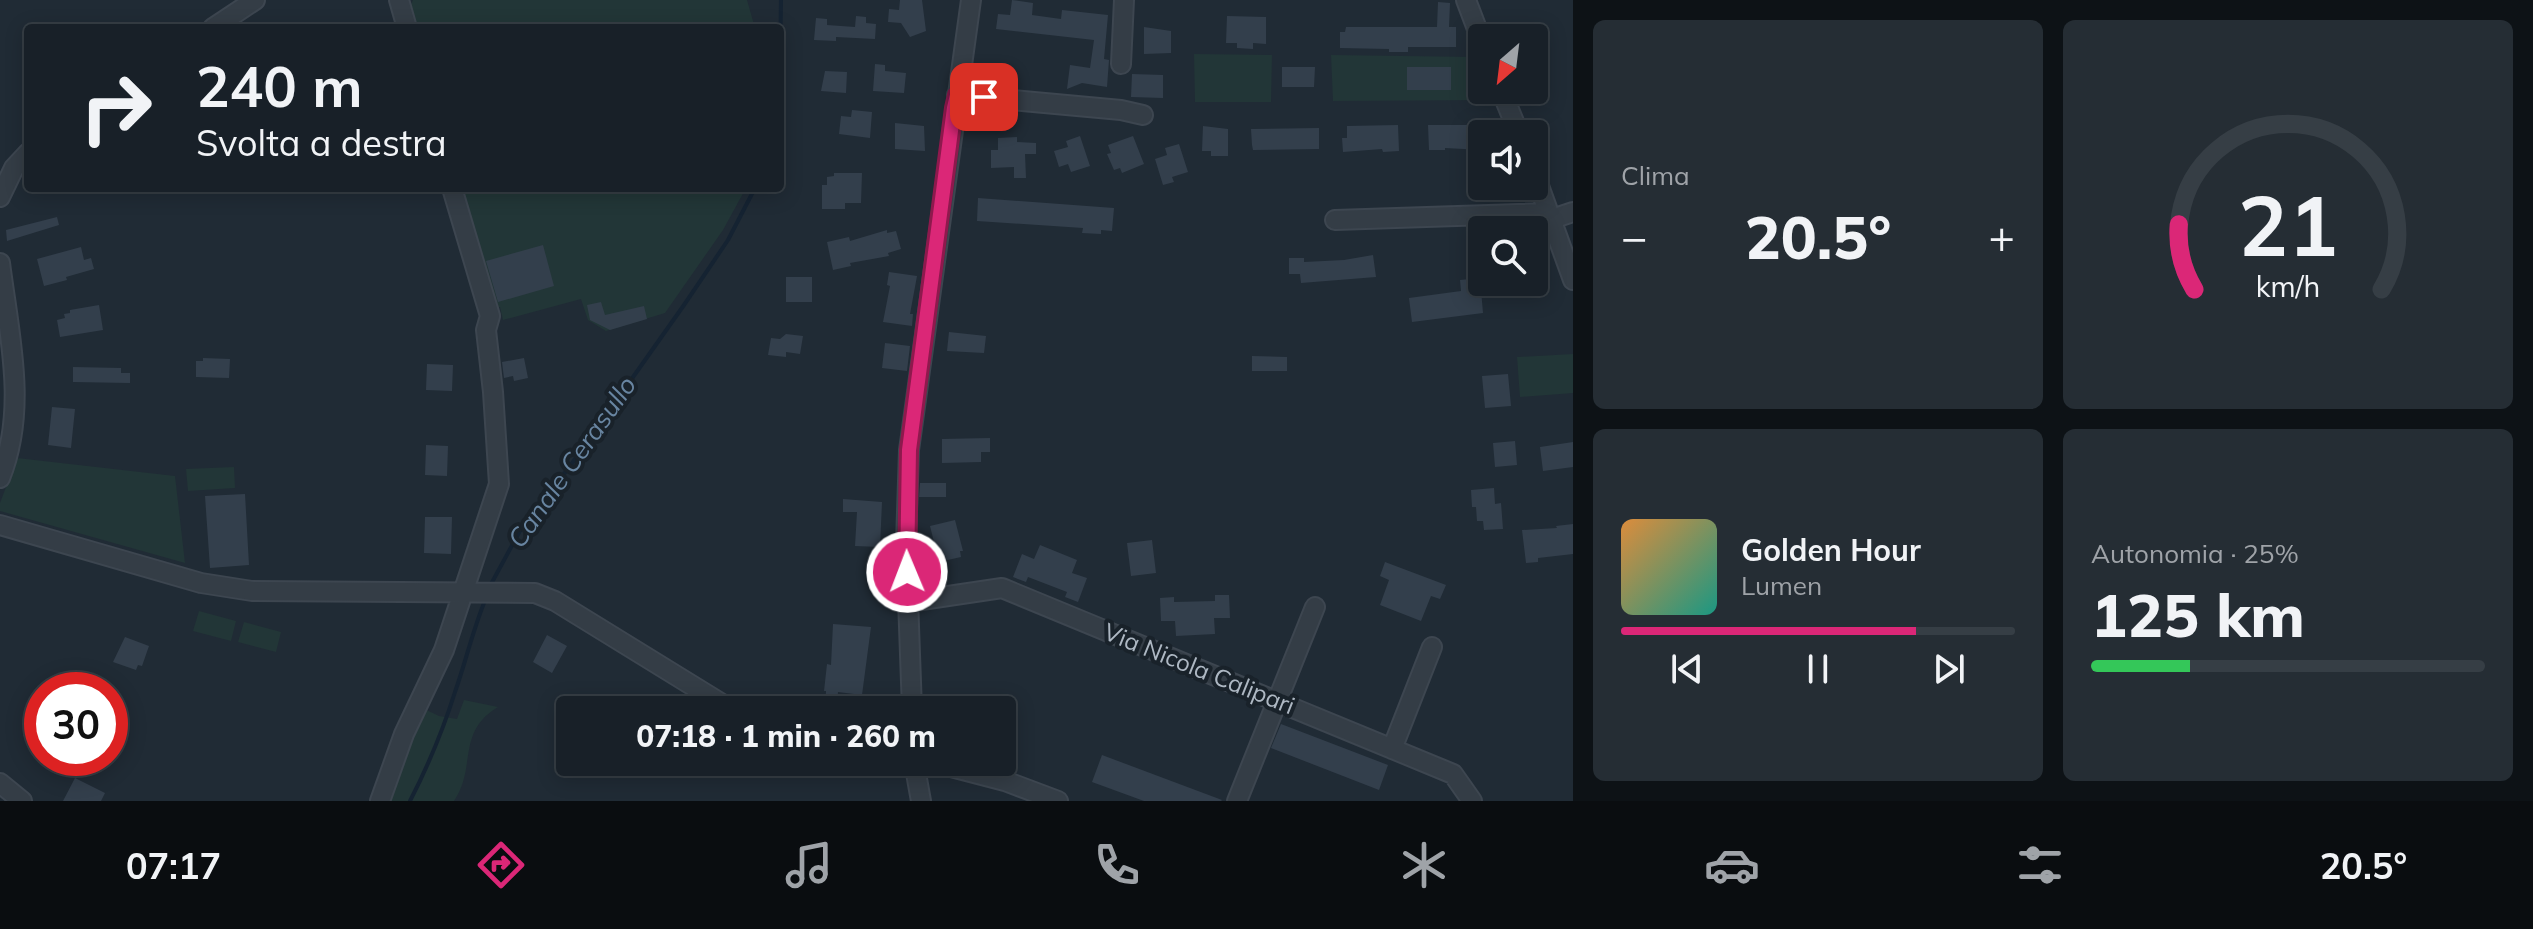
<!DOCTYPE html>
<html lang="it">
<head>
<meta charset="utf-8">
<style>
	body { margin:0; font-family:Mulish,sans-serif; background:#252d34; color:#f1f3f6; height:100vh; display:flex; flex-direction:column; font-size:30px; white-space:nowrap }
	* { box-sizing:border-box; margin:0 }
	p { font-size:26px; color:#9fa3a8 }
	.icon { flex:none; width:44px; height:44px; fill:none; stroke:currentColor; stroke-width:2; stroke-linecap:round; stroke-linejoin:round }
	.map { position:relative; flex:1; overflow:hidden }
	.sheet { display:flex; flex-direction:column; gap:20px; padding:20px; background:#0d1216; width:960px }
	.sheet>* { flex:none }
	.hud { position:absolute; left:24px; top:24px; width:760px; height:168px; border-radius:8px; box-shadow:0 4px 20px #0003,0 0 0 2px #363e45; background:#182028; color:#f1f3f6; overflow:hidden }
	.needle { width:52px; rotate:208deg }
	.tools { position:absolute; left:1468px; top:24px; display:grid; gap:16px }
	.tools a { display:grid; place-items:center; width:80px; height:80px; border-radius:8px; background:#182028; box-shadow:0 4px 20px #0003,0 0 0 2px #363e45; font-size:40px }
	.speed { position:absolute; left:24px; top:672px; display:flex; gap:16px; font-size:40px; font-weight:700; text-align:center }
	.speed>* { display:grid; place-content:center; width:104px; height:104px; border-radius:50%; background:#182028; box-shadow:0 4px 20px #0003,0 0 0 2px #363e45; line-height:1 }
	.speed .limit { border:12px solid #d22; background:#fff; color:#111 }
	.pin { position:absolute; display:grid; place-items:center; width:68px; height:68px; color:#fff; margin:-34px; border-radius:16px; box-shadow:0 4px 12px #0006 }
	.me { position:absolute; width:88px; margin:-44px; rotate:359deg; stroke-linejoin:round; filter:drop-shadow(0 0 6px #0008) }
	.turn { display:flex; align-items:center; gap:28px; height:168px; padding:0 40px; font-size:36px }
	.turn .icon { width:104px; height:104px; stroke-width:2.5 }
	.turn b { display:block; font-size:56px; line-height:68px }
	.big { font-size:60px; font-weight:800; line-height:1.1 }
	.sheet .card { flex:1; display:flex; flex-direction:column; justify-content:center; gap:12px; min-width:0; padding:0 28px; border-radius:12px; background:#252d34 }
	.sheet .dial { align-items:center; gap:0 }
	.dial svg { height:208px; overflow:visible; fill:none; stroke:#363e45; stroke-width:7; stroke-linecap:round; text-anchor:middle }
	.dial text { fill:#f1f3f6; stroke:none }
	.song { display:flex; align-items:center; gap:24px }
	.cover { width:96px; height:96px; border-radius:12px; background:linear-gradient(135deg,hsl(30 70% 55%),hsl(170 70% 35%)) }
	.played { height:8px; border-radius:4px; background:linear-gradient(90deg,#db2777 75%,#363e45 75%) }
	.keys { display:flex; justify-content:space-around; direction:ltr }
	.heat { display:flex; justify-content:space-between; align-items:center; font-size:44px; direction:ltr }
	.charge { height:12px; border-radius:6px; background:linear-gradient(90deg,#34c759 25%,#363e45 0) }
	.sheet .tiles { flex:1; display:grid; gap:20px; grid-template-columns:repeat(2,1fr) }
	.trip { position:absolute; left:556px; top:696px; width:460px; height:80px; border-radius:8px; background:#182028; box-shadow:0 4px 20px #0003,0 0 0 2px #363e45; font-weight:800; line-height:80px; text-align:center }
	.dock { display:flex; height:128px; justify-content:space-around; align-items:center; background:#0a0d10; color:#9fa3a8 }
	.dock .icon { width:56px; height:56px }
	.dock .selected { color:#db2777 }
	.dock b { font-size:36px; color:#f1f3f6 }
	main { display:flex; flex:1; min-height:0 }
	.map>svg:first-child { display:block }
	.green { fill:#223637 }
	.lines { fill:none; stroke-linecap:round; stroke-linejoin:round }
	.stream { stroke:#152332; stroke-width:4 }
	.building { fill:#333f4c }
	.minor-casing { stroke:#3d4650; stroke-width:22 }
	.minor { stroke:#343d46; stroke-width:18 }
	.route-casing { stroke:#8e194d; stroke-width:20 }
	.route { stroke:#db2777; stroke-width:14 }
	.labels { text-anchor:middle; stroke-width:8; stroke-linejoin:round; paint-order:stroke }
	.street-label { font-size:24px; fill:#aeb8c3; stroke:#19222a }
	.water-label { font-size:26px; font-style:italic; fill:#6885a1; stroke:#19222a }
</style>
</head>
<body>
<main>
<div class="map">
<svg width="1573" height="801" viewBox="0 0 1573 801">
	<rect width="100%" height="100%" fill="#202b35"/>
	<path class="green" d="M413,0H747L755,28H413L408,11Z
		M1194,54L1272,55L1271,102H1195Z
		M1331,55L1475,57L1482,73V90H1489L1493,100L1333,101Z
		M461,188H746L723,230L665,313L606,331L588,320L581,299L503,320L500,307L496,308Z
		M1573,354V393L1520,397L1517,357Z
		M17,458L175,476L185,563L0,511V503Z
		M234,467L235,488L188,491L186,469Z
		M199,611L236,621L231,641L193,631Z
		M244,622L281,632L276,652L238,642Z
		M464,700L498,707C456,732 477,767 454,801H385L422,708L439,716L457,719Z"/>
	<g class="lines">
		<path class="stream" d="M780,65L781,0
			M490,586L528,516L568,469L684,305L728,240L755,188
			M410,801C428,766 443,730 455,692C466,661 473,629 486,598"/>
	</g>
	<path class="building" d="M900,0H922L926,31L910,37L901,23L888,22L889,9L899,10Z
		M1012,0L1033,3L1032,15L1061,19L1062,10L1108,15L1104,59L1109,60L1107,87L1082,83L1067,89L1070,65L1090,68L1094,40L996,29L998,14L1010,15Z
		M1438,2L1450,3L1449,27H1456V47H1408V52H1389V49L1340,48V32H1345L1346,27H1437Z
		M856,16L866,17V23L876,24L875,39L836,37V41L814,40L816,18L827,19V25L855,27Z
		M1227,16L1266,17V44L1253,43V49L1237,48V43H1226Z
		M1144,27L1171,31V53L1144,54Z
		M875,64L885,65V71L906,73L904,93L873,91Z
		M1282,67H1315L1314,87H1282Z
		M1407,67H1451V90H1407Z
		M825,71L847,72L846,93L821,91Z
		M1132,74L1163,75V98L1131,97Z
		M852,110L872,112L870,138L839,134L841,116L851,117Z
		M895,123L924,126L925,151L895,149Z
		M1398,125L1399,151L1383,152L1382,149L1343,152L1342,138H1347V126Z
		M1428,125H1482V150L1445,148V150H1429Z
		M1203,126L1228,129V156H1211V151H1202Z
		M1319,128V149L1253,150L1252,145L1251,129Z
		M1080,136L1090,166L1071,172L1068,164L1059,167L1054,151L1068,147L1066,141Z
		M1133,136L1144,164L1122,173L1120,168L1114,170L1107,154L1111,153L1108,145Z
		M1017,137V142L1036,143V154H1025L1026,178H1014V167L991,168V150H998V138Z
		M1179,144L1188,172L1172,177L1174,182L1163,185L1155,159L1167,155L1165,148Z
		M834,173H862L861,203H845V209H822V185H827V177L834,176Z
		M978,198L1114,208L1112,231L1101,230V234L1082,233L1083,228L977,221Z
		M57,217L59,225L7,241L6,230Z
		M887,230V233L896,231L901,249L888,253L889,256L850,263L851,266L833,270L827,242L849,237L850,241Z
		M543,245L554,286L498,302L486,261Z
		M81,247L84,260L91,258L94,269L66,277L67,280L44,286L37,259Z
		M1373,255L1376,277L1301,283L1300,274H1289V258H1304V262L1344,260Z
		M889,272L917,276L910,314H913L912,326L883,322L890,286L887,285Z
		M786,277H812V302H786Z
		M1480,278L1483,313L1412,322L1409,298L1461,291L1460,280Z
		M601,302L605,315L644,306L647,319L610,330L590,320L587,305Z
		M99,305L103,330L60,337L57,320L65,318L64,314L70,313V310Z
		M949,332L986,336L984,353L947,351Z
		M786,334L803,336L800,354L786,352V357L768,355L771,338L780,339Z
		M885,343L910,346L907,371L882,368Z
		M1252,356L1287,357V371H1252Z
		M203,358L230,359L229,378L196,377V361H203Z
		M524,358L528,378L514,381L513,376L504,378L502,362Z
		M427,364L453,365L452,391L426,390Z
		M73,367L121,368V373H130V383L73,382Z
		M1508,374L1511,406L1485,408L1482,376Z
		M52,407L75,409L71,448L48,445Z
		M990,438V452H981V462L942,463V439Z
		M1515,441L1517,465L1495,467L1493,443Z
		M1573,442V467L1543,471L1540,447Z
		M426,445L448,446L447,476L425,475Z
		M920,483H946V497H919Z
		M1494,488L1495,504L1501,503L1503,529L1484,530L1483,521H1477L1476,507H1472L1471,490Z
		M245,494L249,565L210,568L205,496Z
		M843,499L882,502L880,547L855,546L857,512H843Z
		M425,517H452L451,554L424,553Z
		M955,520L963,551H960L961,557L939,562L930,526Z
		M1573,524V554L1538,558V562L1526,563L1522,530L1557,528L1556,526Z
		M1152,540L1156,573L1131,576L1127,543Z
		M1040,545L1077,560L1072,573L1087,578L1078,602L1065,597L1067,592L1028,577L1026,582L1013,577L1022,554L1034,559Z
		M1385,562L1446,585L1440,599L1431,596L1421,621L1380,605L1389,580L1380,576Z
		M1215,595H1229L1230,618H1214L1215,634L1176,636L1175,621H1161L1160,598L1174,597V602L1215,601Z
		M833,624L871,627L862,695L838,692L837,710H825L826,691H824L827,664L831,665Z
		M547,635L567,646L552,673L533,662Z
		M125,637L149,646L142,666L138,665L136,670L113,662Z
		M114,710L129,718L110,756V718Z
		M34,711L42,715V744L23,736Z
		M1281,724L1388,765L1379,790L1271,748Z
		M1102,755L1222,800L1221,801H1144L1092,782Z
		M75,778L105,793L101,801H63Z"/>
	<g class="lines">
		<g class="minor-casing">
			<path id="minor" d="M399,0L407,28
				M1466,0L1482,42
				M213,28L255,0
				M1121,64L1124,0
				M1501,90L1519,134
				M957,95L1121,110L1143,115
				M1534,172L1573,280
				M0,197L14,168L28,153
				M1552,219L1573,212
				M1335,220L1549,213
				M0,263C9,334 28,409 0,478
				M0,525L201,583L252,591L535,593L555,601L732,710
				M908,602L1002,588L1453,774L1472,801
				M912,710L906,543L909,450L971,0
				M1392,749L1432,647
				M914,762L921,801
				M932,762L1005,781L1058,801
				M0,783L22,801
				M380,801L404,734L444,650L499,484L493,392L486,330L490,316L452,188
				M1237,801L1315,607"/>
		</g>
		<use href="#minor" class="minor"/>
	</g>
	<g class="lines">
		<g class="route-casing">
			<path id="route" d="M907,572L909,450L954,108L957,95L984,97"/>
		</g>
		<use href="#route" class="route"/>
	</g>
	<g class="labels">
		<g class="street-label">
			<text transform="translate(1199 669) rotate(22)" y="8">Via Nicola Calipari</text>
		</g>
		<g class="water-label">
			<text transform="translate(572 462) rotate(-55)" y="9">Canale Cerasullo</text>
		</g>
	</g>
</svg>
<div class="tools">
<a><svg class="needle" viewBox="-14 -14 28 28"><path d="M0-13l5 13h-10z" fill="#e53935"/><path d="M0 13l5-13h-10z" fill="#9fa3a8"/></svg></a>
<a><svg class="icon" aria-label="sound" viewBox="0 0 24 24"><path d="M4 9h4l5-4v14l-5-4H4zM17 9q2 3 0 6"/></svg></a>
<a><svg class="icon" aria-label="search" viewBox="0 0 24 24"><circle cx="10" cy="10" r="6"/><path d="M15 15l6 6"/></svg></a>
</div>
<div class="speed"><div class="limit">30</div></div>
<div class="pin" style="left:984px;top:97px;background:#d93025"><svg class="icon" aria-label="arrive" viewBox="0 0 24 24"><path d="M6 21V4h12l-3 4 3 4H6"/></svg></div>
<svg class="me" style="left:907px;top:572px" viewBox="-20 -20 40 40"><circle r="17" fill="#db2777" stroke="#fff" stroke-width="3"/><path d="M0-11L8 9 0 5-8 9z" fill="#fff"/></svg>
<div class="trip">07:18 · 1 min · 260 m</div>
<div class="hud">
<div class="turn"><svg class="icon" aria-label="right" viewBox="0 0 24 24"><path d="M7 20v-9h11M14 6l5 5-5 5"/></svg><div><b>240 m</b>Svolta a destra</div></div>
</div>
</div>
<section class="sheet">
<div class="tiles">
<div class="card"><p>Clima</p>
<div class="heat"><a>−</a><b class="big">20.5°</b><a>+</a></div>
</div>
<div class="card dial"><svg viewBox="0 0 100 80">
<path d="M14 69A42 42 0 1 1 86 69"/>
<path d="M14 69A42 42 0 0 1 8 44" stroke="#db2777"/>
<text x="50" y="56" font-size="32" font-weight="700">21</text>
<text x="50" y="72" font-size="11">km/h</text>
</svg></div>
<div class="card">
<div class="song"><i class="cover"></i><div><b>Golden Hour</b><p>Lumen</p></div></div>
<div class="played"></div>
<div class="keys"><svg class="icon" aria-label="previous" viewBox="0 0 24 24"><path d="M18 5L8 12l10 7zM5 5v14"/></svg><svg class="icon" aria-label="pause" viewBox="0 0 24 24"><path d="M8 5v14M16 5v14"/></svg><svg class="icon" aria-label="next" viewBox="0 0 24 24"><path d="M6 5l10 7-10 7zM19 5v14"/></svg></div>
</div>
<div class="card"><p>Autonomia · 25%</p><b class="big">125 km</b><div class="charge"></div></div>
</div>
</section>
</main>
<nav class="dock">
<b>07:17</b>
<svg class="icon selected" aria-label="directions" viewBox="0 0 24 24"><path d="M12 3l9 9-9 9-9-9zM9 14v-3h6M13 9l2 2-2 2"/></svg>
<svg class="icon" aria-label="music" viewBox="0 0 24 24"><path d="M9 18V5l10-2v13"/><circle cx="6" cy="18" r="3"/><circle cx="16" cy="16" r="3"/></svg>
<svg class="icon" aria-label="phone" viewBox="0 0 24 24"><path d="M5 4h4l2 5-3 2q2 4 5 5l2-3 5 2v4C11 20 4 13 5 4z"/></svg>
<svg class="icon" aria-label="climate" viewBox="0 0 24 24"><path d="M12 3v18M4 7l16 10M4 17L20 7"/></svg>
<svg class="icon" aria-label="car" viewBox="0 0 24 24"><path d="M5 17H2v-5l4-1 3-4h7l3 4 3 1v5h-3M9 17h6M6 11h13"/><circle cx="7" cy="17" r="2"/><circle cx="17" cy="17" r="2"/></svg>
<svg class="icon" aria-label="filters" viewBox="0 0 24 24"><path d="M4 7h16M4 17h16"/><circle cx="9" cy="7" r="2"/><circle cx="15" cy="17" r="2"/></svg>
<b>20.5°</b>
</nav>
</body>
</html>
